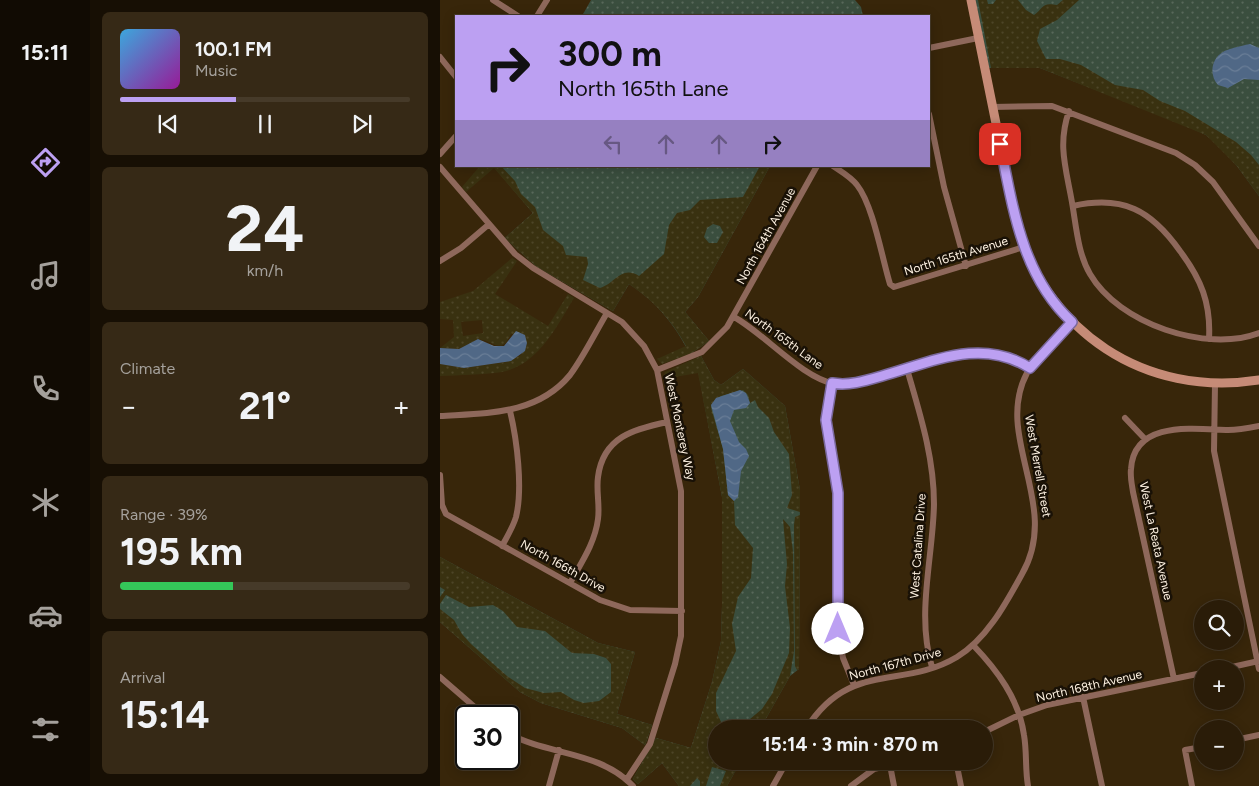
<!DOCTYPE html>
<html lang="en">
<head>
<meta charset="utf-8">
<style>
	body { margin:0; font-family:Figtree,sans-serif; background:#362916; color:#f1f3f6; height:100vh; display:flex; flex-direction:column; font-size:19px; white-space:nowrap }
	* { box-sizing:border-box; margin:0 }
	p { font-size:16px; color:#a5a19c }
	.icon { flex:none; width:28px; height:28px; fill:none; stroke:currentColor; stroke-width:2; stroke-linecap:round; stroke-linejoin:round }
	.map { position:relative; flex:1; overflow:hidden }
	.details { display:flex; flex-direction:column; gap:12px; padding:12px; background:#170f04; width:350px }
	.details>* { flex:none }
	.hud { position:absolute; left:15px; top:15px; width:475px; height:152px; border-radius:0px; box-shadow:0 2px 12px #0003,0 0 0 1px #463a29; background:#bca0f2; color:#111; overflow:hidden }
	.buttons { position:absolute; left:754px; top:600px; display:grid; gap:10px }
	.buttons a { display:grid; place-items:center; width:50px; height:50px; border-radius:50%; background:#2a1c08; box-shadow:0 2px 12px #0003,0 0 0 1px #463a29; font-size:25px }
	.speed { position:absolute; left:15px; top:705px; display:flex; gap:10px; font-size:25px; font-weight:700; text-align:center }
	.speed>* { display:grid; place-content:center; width:65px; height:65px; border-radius:50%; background:#2a1c08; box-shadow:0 2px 12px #0003,0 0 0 1px #463a29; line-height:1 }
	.speed .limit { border:2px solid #111; border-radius:8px; background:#fff; color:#111 }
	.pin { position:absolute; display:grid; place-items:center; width:42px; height:42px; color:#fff; margin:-21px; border-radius:10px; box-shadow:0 2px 8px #0006 }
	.me { position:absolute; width:55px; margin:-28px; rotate:0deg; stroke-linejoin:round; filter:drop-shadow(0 0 4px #0008) }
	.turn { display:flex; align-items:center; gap:18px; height:105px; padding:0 20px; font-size:22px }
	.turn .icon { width:65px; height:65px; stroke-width:2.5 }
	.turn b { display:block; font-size:35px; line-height:42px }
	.lanes { display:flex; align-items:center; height:48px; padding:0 20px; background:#0003; justify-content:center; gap:25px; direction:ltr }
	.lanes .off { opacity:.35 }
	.big { font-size:38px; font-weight:700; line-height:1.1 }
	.details .card { flex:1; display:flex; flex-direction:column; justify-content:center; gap:8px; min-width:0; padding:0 18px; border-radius:8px; background:#362916 }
	.details .dial { align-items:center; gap:0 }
	.dial b { font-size:65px; line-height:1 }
	.song { display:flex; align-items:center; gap:15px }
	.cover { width:60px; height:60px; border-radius:8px; background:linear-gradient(135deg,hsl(200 70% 55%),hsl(300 70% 35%)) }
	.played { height:5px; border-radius:2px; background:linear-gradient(90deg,#bca0f2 40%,#463a29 40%) }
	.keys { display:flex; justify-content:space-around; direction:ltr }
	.heat { display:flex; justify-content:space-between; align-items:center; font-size:28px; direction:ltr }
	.charge { height:8px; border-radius:4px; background:linear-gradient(90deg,#34c759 39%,#463a29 0) }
	.trip { position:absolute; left:268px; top:720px; width:285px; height:50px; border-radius:25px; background:#2a1c08; box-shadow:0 2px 12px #0003,0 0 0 1px #463a29; font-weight:700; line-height:50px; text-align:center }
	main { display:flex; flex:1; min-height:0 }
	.menu { display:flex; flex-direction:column; width:90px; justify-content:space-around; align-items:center; background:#110b03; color:#a5a19c }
	.menu .icon { width:35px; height:35px }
	.menu .active { color:#bca0f2 }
	.menu b { font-size:22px; color:#f1f3f6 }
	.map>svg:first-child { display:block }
	.grass { fill:url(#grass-dots) }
	.sand { fill:url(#sand-dots); fill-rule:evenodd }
	.water { fill:url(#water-waves) }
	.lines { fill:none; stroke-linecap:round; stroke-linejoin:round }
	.street { stroke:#8e685b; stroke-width:6 }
	.secondary { stroke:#c68b77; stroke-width:9 }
	.route-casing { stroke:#7a689d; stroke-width:12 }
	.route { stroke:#bca0f2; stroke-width:9 }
	.labels { text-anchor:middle; stroke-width:5; stroke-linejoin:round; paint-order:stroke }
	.street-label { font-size:12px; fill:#fef2e2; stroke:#191106 }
</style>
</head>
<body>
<main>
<nav class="menu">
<b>15:11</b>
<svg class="icon active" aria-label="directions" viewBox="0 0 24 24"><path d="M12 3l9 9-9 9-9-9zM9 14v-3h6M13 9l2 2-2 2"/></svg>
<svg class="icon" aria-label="music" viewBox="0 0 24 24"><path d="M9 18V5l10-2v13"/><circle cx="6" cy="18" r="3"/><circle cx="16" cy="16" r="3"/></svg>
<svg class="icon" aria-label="phone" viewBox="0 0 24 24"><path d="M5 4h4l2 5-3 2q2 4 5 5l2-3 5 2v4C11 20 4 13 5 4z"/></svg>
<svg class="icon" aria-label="climate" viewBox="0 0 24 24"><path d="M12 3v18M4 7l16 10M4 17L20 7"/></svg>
<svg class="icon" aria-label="car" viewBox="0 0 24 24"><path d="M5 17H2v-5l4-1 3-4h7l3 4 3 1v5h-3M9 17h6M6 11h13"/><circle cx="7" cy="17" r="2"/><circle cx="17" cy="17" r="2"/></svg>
<svg class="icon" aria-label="filters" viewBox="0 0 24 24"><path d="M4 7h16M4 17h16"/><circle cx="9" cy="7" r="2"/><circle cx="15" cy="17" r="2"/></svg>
</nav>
<section class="details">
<div class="card">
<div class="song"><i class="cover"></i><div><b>100.1 FM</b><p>Music</p></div></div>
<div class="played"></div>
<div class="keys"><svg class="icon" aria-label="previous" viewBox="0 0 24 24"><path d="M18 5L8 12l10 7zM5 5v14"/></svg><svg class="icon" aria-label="pause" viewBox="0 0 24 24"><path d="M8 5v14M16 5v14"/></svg><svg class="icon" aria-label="next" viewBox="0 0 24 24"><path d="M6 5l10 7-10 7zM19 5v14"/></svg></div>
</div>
<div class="card dial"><b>24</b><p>km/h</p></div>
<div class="card"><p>Climate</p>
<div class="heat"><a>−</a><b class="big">21°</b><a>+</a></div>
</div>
<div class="card"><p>Range · 39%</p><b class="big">195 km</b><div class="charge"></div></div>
<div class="card"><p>Arrival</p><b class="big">15:14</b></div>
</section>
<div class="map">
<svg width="819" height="786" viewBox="0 0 819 786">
	<defs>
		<pattern id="grass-dots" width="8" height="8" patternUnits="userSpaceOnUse" patternTransform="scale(1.25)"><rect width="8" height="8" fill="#3a4e3e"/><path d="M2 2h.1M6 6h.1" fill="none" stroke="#58685a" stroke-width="1.8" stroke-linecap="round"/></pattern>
		<pattern id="sand-dots" width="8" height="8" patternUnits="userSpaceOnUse" patternTransform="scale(1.25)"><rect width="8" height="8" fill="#393110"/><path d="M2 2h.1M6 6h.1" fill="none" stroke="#4d4527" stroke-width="1.8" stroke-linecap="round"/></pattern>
		<pattern id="water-waves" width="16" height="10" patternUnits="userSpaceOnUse" patternTransform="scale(1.25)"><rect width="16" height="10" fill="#506886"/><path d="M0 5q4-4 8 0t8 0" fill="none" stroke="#6a7e97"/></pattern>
	</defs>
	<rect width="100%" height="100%" fill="#38260a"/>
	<path class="grass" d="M151,0H415L421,7L423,16H142Z
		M535,0H819V196L797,166L778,145L766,135L740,123L600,68H549Z
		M53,166H330L258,297L245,312L269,341L250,354C234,324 218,303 189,284L173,311L96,266L65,238L93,213Z
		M261,356L274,380L281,385L303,369L345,406L360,490L359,669L350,676L320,729H276V761H301L287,786H239L222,763L198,784L193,779L216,738L251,748L272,682L281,641L282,606V497L256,360Z
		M0,557L158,643L195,652L177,714L212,725L205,745L182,728L101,703L80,692L0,622Z"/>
	<path class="sand" d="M538,0H547L548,4H553L556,0H578L586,10L594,15C604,8 601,2 617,5L623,0H639L617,20L600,29L597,41L606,59H620L641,65L675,85L703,90L720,101L745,111L796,142L811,155L819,165V196L797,166L766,135L600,68H551Z
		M40,166H61L75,181L81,194L95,207L103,230L123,246L126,255L147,257L148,264L143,280L160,288C175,284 181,265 199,276L224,254L229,225L237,213L250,210L260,200L303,197L320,166H330L258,297L245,312L269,341L250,354L222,364L217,359L246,346C231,319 214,301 189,284L173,311L96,266L65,238L93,213L54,168L26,192L22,187ZM273,224L280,226L283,232L277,243H269L264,237L267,228Z
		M72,258L77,261L55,294L108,326L128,294L134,298C117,326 98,365 62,372C42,375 20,375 0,376V364L24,368L67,362L81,355L87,345L85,335L71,334C60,356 56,341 38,339L19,349L0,348L14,337L13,320L0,319V302L33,291ZM42,320L43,333L23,336L21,322Z
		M261,356L274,380L281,385L303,369L345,406L360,490V512L347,508L352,495L349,454L334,432L329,418L318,407L315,400L310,403L308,395L303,390L281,396L271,405V408L283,449L288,495L294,501L295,525L313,548L311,578L298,597L292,624L296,651L276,693V711L282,724L288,729H276V761L277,765L290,768L293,761H301L287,786H280L286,771L272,767L266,786H260V781L257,778L250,786H239L222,763L198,784L193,779L216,738L251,748L272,682L281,641L282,606V497L258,373L223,379L225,372Z
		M360,515L359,669L357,670L355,666L354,525L355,517Z
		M343,519L350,527L353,552L354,651L350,676L320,729H305L310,719L322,709L332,694L349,653L350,628L345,586L347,564Z
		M0,557L158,643L195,652L177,714L212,725L205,745L182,728L101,703L80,692L0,622V609L14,620L22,634L31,644L67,676L85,688L104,693L121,692L134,700L144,703L159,701L171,692V664L166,658L154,654L132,653L105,631L77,627L63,611L53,605L29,607L6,595L0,604V597L5,590L0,587Z"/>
	<path class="water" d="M810,44L819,48V80L804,79L788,88L778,85C769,75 771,59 783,52C787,49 805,45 810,44Z
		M76,331L85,335L87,343L85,351L71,361L24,368L0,364V348L19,349L38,339L54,346H64Z
		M300,390L306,393L310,403L306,408L294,410L290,421L299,442L306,449L309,456L301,471L298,497L294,501L288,495L283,449L271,405L276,398Z"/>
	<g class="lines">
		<path class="street" d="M53,0L78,16
			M97,16L107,0
			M489,48L538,38
			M0,57L16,77
			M552,107L612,106L736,153L755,165L773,182L819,246
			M629,111C618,143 625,165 631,197C636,222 637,252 650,274C679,324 766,353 819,333
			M489,114L504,187L526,266
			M0,154L16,136
			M393,166C402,172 411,177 417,185C433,205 442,258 450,284L454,287L584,247
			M0,167L75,254L93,268L182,322L204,346L217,370L241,491V636L235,664L210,744L187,779
			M633,206C683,195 711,210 740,251C761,279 771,303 769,339
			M0,261L21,248L48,225
			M294,317C325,334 362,378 395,384C410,386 425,381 440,377C491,363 540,336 590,367
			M467,369C480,414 494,457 494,504C493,558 476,614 492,667
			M217,370L262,352L287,327L377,166
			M392,383L386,420L398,493V629L403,658L414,685
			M775,384L774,451L819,669
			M0,416C47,413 97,415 130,375C144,356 155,333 167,313
			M685,418L705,439
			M0,475L2,505L6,514L160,600L190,610L242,611
			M62,546C67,537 73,527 76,517C83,488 77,440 70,411
			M130,583C141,563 155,543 158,519C160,505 156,491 158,477C163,437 194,429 227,422
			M533,645C557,670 579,699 584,735C587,752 585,769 588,786
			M783,669L819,661
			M0,677L45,716
			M734,679L693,492C692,485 690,477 691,469C694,420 754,429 788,430C798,430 809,428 819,426
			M643,697L662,786
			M366,729C409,660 462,690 517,657C547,639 566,603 582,574C622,505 553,437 587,373C597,353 616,337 632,322
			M544,732L579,715L607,705L762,673
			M69,734C108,755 160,751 193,786
			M795,740L819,735
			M516,761L521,786
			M450,765L454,786
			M109,786L119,750
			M333,786L347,761
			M411,786L434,769L466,761
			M752,786L745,750L762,747"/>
		<path class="secondary" d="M531,0L576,222C606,332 705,398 819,380"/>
	</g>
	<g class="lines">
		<g class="route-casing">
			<path id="route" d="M398,629V493L386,420L392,383C409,386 425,381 442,376C492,362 541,337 590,368L632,322C582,276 573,208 560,144"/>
		</g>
		<use href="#route" class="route"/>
	</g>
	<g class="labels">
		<g class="street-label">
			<text transform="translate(326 236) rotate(-61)" y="4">North 164th Avenue</text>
			<text transform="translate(516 256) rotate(-17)" y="4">North 165th Avenue</text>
			<text transform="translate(344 339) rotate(36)" y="4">North 165th Lane</text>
			<text transform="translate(240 427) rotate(78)" y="4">West Monterey Way</text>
			<text transform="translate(598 466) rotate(80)" y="4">West Merrell Street</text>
			<text transform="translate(716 541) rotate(78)" y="4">West La Reata Avenue</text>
			<text transform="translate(478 546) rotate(-86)" y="4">West Catalina Drive</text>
			<text transform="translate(123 566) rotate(29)" y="4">North 166th Drive</text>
			<text transform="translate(455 664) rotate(-15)" y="4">North 167th Drive</text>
			<text transform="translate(649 686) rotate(-13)" y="4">North 168th Avenue</text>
		</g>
	</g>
</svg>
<div class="buttons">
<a><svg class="icon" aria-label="search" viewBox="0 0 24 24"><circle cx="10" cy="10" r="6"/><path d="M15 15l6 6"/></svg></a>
<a>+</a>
<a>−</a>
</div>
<div class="speed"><div class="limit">30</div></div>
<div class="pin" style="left:560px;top:144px;background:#d93025"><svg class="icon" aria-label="arrive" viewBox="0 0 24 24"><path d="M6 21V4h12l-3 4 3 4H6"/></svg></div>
<svg class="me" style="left:398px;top:629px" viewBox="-20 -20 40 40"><circle r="19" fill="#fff"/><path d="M0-13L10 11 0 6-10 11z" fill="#bca0f2"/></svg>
<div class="trip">15:14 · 3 min · 870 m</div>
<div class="hud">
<div class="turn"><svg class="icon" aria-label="right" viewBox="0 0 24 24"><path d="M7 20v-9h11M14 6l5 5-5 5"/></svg><div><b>300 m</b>North 165th Lane</div></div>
<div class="lanes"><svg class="icon off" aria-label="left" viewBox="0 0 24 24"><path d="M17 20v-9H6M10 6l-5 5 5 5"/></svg><svg class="icon off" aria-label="ahead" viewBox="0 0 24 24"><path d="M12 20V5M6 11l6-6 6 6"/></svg><svg class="icon off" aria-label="ahead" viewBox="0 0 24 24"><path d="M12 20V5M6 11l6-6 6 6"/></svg><svg class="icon" aria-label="right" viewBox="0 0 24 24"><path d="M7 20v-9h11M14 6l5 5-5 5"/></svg></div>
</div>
</div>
</main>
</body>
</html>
